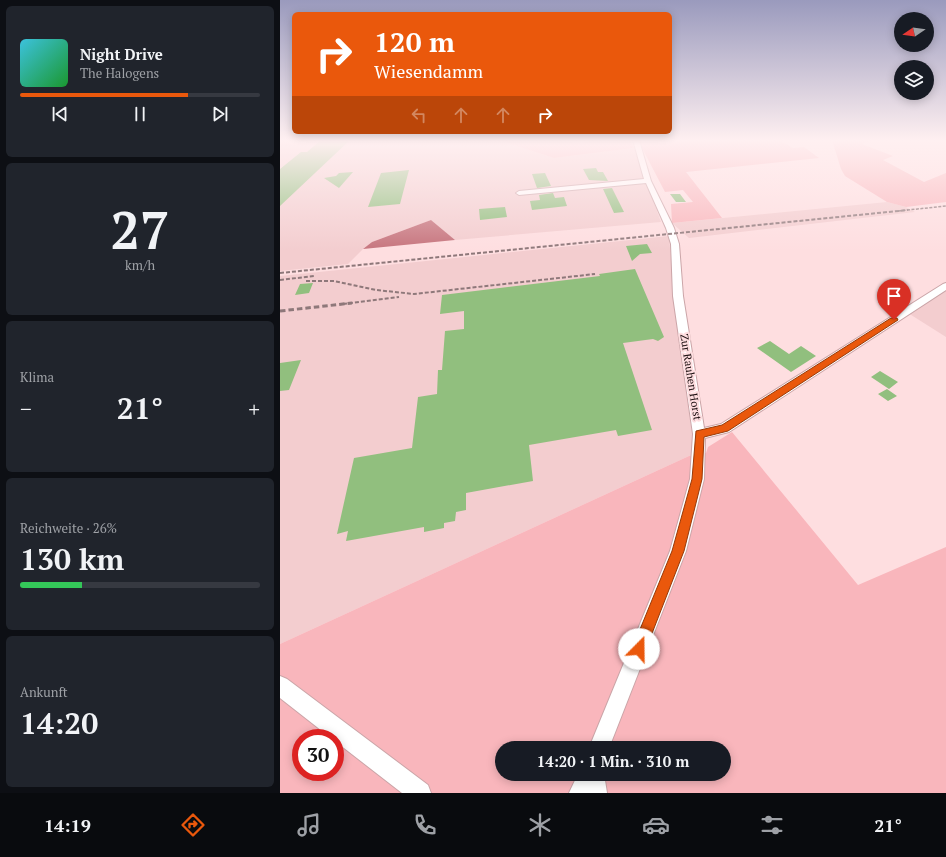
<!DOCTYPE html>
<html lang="de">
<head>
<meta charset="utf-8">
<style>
	body { margin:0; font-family:"PT Serif",serif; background:#20242c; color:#f1f3f6; height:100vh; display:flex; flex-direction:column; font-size:15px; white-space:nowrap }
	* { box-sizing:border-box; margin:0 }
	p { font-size:13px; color:#9ea1a6 }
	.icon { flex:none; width:22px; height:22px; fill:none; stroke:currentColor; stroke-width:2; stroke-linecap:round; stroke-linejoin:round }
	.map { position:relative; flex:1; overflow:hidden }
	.panel { display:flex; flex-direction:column; gap:6px; padding:6px; background:#0d0f14; width:280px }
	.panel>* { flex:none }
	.guide { position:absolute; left:12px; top:12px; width:380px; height:122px; border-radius:6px; box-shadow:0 2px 10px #0003; background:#ea580c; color:#fff; overflow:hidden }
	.needle { width:26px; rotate:257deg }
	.tools { position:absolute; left:614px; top:12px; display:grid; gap:8px }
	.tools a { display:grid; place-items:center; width:40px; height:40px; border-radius:50%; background:#171b24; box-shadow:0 2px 10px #0003; font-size:20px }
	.speed { position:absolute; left:12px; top:729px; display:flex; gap:8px; font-size:20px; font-weight:700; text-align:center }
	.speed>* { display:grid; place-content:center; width:52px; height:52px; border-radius:50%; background:#171b24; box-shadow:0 2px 10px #0003; line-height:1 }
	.speed .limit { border:6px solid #d22; background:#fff; color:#111 }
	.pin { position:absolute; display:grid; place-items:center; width:34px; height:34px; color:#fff; margin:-41px -17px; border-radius:50% 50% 50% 0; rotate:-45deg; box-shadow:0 0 4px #0007 }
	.pin .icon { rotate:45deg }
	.me { position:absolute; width:44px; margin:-22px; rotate:22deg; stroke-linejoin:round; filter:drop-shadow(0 0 3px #0008) }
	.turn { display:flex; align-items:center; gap:14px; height:84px; padding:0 16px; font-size:18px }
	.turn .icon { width:52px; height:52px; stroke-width:2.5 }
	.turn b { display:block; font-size:28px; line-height:34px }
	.lanes { display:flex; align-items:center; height:38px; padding:0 16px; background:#0003; justify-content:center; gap:20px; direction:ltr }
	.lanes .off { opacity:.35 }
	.big { font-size:30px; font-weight:800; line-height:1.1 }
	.panel .widget { flex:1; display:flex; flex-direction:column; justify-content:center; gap:6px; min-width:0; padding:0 14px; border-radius:6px; background:#20242c }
	.panel .dial { align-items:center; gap:0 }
	.dial b { font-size:52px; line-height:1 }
	.song { display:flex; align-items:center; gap:12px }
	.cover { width:48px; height:48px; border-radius:6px; background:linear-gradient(135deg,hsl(190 70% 55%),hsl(130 70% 35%)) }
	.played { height:4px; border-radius:2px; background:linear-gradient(90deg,#ea580c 70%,#363941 70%) }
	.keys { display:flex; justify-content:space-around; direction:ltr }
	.heat { display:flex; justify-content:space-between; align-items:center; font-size:22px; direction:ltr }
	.charge { height:6px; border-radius:3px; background:linear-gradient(90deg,#34c759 26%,#363941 0) }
	.trip { position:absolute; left:215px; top:741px; width:236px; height:40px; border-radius:20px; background:#171b24; box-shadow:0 2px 10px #0003; font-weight:800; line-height:40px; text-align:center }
	.dock { display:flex; height:64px; justify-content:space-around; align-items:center; background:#090b0e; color:#9ea1a6 }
	.dock .icon { width:28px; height:28px }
	.dock .selected { color:#ea580c }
	.dock b { font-size:18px; color:#f1f3f6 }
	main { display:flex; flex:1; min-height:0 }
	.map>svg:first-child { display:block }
	.built { fill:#f3cdcf }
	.green { fill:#f9b6bc; fill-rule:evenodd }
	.water { fill:#c6747d }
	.building { fill:#91bf7e }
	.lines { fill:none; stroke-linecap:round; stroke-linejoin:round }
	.minor-casing { stroke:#cba5a8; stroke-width:2 }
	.minor { fill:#fff; fill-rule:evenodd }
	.rail-far2 { stroke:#8e787a; stroke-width:1.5; stroke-dasharray:3 1.5; stroke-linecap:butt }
	.rail-far1 { stroke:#8e787a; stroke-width:2; stroke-dasharray:4 2; stroke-linecap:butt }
	.rail { stroke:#8e787a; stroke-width:3; stroke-dasharray:5.5 3; stroke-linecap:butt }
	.route { fill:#ea580c; stroke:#983908 }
	.labels { text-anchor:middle; stroke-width:4; stroke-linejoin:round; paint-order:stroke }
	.street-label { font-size:11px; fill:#201314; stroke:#fedee0 }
</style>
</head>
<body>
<main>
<section class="panel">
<div class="widget">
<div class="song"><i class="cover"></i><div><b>Night Drive</b><p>The Halogens</p></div></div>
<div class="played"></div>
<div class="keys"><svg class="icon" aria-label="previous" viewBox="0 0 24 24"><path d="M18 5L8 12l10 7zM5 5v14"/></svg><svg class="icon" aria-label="pause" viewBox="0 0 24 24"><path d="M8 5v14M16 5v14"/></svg><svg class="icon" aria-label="next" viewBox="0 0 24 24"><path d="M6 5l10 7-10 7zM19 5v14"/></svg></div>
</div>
<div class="widget dial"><b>27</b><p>km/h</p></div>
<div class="widget"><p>Klima</p>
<div class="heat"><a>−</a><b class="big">21°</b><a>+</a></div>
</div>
<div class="widget"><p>Reichweite · 26%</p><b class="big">130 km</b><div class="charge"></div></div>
<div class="widget"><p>Ankunft</p><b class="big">14:20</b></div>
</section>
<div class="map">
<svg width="666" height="793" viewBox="0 0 666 793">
	<rect width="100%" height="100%" fill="#fedee0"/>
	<path class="built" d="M0,140H218L274,158L354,148L381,222L175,240L151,220L92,242L83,249L68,264L0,271Z
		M607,202L626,207L635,212L409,238L392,223Z
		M389,236L396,320L415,455L409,456L0,644V276Z
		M666,289V337L628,313Z"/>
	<path class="green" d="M218,140H273L299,143L315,140H350L354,148L274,158Z
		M359,140H500L513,148L524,147L539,158L406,172L442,218L392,223L391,204L413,202L403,190L385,192L360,144Z
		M552,140H591L582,144L613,156L603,160L644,182L666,173V202L626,207L607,202L565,176L561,169Z
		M452,432L578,585L666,547V793H0V644L409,456L426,453L428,447ZM21,738H55V772H21ZM222,748H444V774H222Z"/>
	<path class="water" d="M151,220L175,240L83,249L92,242Z"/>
	<path class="building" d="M41,140H70L0,206V169L21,152H27Z
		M316,168L318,172H323L328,181L309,180L303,169Z
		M129,170L120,204L88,207L101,173Z
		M73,172L59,188L44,178L56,176L59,173Z
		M265,173L271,186L257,188L252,174Z
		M332,188L344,212L334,213L323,189Z
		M273,193L275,198L284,197L287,206L252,210L250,201L260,200L259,195Z
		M390,194H400L406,202H396Z
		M225,207L227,217L200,220L199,209Z
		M367,244L372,253L360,254L352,261L346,246Z
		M355,269L384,337L378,341L373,339L343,343L372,430L338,436L336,430L249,445L253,481L186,493V510L176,512L175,521L164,523V528L144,532V527L66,541L68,531L57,534L74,458L132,448L138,397L157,394L158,370H162L165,331L184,329V311L160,314L162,295L320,276L319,274Z
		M33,283L29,293L15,295L20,284Z
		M490,341L509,354L521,346L536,356L511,372L477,348Z
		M21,360L9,390L0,391V363Z
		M600,371L618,382L609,389L591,377Z
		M607,389L617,396L608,401L598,394Z"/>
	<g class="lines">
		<g class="minor-casing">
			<path id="minor" d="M353,140H359L371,181L394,228L399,244L403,296L424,428L441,424L663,284L666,283V290L449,432L425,438L424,479L406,551L329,748H309L390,551L410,479L413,434L393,296L391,244L386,228L366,183L239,195L236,193L239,191L364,179Z
				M0,676L7,679L148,785L151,793H122L55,741V738H51L0,698Z
				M298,774H324L327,793H289Z"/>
		</g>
		<use href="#minor" class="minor"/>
		<path class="rail-far2" d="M618,211L666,206"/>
		<path class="rail-far1" d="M0,273L628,210
			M0,280L34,276
			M26,281H54L96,290L134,294L315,274
			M63,304L119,297"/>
		<path class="rail" d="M0,311L72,303"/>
	</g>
	<linearGradient id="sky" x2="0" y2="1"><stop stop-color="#9a9abd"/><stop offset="0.56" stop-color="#fff0f1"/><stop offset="1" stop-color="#fff0f1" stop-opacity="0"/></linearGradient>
	<rect width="666" height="251" fill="url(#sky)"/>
	<path class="route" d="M611,318H617L618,320L448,431L424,437L422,479L404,551L364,654L359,656L354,654L352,649L392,551L412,479L416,431L442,425Z"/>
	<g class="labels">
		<g class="street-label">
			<text transform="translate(411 377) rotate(81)" y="4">Zur Rauhen Horst</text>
		</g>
	</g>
</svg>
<div class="tools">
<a><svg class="needle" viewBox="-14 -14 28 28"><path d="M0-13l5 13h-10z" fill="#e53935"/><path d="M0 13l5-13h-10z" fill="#9ea1a6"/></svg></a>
<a><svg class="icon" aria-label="layers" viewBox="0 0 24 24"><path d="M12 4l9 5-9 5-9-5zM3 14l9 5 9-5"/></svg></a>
</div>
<div class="speed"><div class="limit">30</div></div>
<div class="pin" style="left:614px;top:320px;background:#d93025"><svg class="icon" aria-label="arrive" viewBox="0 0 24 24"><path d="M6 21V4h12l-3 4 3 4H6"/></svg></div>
<svg class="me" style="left:359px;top:649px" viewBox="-20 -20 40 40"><circle r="19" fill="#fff"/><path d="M0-13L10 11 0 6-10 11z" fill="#ea580c"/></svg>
<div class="trip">14:20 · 1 Min. · 310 m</div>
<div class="guide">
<div class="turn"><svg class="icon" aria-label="right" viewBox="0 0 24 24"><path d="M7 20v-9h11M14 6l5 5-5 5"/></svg><div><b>120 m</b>Wiesendamm</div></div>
<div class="lanes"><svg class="icon off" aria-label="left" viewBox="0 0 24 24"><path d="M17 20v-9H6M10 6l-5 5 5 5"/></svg><svg class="icon off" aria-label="ahead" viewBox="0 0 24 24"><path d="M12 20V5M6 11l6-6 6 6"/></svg><svg class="icon off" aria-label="ahead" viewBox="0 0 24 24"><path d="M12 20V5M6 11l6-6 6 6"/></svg><svg class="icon" aria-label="right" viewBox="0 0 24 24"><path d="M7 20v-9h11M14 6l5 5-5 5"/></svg></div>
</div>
</div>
</main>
<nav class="dock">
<b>14:19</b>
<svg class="icon selected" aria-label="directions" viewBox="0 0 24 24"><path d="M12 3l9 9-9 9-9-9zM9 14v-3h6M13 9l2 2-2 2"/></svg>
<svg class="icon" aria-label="music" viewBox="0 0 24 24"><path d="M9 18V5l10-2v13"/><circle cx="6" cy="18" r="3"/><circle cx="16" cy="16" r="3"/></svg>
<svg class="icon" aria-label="phone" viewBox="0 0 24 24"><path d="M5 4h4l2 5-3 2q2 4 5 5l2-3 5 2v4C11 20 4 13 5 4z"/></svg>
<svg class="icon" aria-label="climate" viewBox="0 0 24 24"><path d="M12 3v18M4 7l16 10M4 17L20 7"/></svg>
<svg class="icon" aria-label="car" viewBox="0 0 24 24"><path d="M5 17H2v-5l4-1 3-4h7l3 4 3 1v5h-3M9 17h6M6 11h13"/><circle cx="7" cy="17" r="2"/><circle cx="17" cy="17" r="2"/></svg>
<svg class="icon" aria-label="filters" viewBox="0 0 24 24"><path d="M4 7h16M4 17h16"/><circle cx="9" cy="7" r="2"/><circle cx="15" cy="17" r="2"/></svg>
<b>21°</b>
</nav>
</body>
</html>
